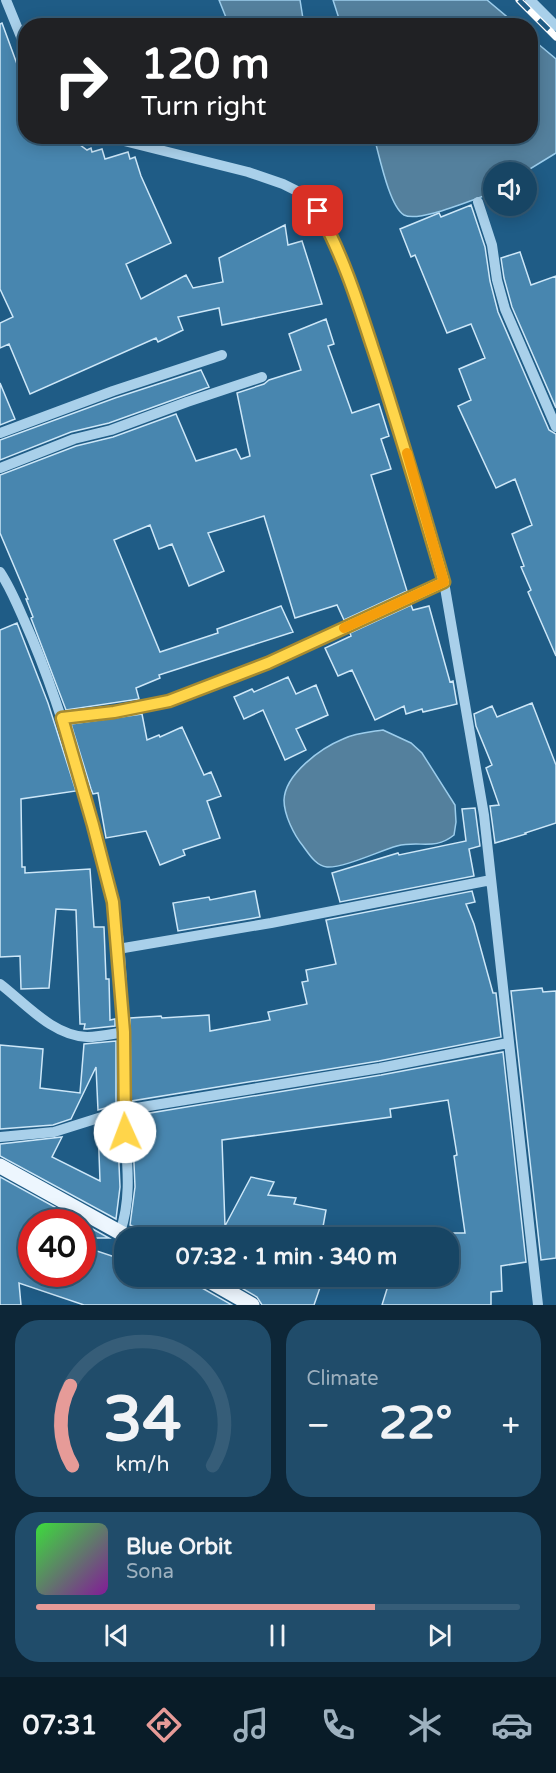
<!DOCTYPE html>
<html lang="en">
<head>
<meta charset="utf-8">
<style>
	body { margin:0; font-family:"Varela Round",sans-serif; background:#204c6a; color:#f1f3f6; height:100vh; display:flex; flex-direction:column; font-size:22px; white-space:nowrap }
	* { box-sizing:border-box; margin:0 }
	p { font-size:20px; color:#9eb1bf }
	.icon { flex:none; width:33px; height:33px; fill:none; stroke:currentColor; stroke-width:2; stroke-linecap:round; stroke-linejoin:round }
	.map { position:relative; height:1305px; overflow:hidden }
	.sheet { display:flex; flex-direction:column; gap:15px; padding:15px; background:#0d2637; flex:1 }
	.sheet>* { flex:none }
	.banner { position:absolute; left:18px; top:18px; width:520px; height:126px; border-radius:24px; box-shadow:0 3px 15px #0003,0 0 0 2px #365d78; background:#202124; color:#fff; overflow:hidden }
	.controls { position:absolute; left:483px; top:162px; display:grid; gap:12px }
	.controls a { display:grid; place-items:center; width:54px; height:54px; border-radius:50%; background:#174564; box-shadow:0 3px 15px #0003,0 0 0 2px #365d78; font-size:30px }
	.speed { position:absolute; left:18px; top:1209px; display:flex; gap:12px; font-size:30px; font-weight:700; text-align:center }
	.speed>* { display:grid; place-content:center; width:78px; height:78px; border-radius:50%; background:#174564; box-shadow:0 3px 15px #0003,0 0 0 2px #365d78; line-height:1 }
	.speed .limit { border:9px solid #d22; background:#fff; color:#111 }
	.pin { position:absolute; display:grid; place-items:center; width:51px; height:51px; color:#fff; margin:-26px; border-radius:12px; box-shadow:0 3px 9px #0006 }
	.me { position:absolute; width:66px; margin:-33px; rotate:358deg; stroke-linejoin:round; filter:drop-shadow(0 0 4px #0008) }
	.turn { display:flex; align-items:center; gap:21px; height:126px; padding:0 24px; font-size:27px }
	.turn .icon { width:78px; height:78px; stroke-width:2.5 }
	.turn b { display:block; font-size:42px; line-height:51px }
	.big { font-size:45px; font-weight:800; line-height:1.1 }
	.sheet .tile { flex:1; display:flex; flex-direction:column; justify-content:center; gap:9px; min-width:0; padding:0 21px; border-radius:24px; background:#204c6a }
	.sheet .dial { align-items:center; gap:0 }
	.dial svg { height:156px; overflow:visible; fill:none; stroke:#365d78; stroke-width:7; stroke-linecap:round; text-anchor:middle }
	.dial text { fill:#f1f3f6; stroke:none }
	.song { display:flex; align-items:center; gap:18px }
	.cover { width:72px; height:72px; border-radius:9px; background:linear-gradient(135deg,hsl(120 70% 55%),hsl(290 70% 35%)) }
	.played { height:6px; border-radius:3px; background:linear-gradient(90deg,#e69b98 70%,#365d78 70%) }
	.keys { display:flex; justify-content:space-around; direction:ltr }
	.heat { display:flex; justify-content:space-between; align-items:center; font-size:33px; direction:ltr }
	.sheet .tiles { flex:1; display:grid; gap:15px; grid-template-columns:1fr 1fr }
	.tile:last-child { grid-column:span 2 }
	.trip { position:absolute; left:114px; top:1227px; width:345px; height:60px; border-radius:24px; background:#174564; box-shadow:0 3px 15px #0003,0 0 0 2px #365d78; font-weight:800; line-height:60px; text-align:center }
	.tab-bar { display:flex; height:96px; justify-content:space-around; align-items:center; background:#091c28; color:#9eb1bf }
	.tab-bar .icon { width:42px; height:42px }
	.tab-bar .current { color:#e69b98 }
	.tab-bar b { font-size:27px; color:#f1f3f6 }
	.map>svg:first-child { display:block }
	.water { fill:#54809d; stroke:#9ccdec; stroke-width:1.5 }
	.building { fill:#4886af; stroke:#cde7f8; stroke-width:1.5 }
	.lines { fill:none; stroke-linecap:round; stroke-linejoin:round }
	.minor { stroke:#a9d0ea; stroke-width:10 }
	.major { stroke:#edf6fe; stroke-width:15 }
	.rail-casing { stroke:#fff; stroke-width:7 }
	.rail { stroke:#1f5c86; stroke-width:4.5; stroke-dasharray:14; stroke-linecap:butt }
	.route-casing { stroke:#a68a30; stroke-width:15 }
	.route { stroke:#ffd54a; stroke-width:10 }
	.slow { stroke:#f59e0b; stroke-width:10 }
</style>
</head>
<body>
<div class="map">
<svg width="556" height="1305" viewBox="0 0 556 1305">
	<rect width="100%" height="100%" fill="#1f5c86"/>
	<path class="water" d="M219,0H300L304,25H229Z
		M333,0H487L517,25H341Z
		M531,38L556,59V153L525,172H494L493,192L490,194C473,199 419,223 404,215C389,206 379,154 374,137L531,136Z
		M383,730L411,743L422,753L455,805L456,822L454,835C434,851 420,840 397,846C379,851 344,868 327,867C316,866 309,854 303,846C294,835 284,815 284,800C285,774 321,748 343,739C355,733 370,732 383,730Z"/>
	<path class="building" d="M2,23L17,64L20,63L26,80V136H68L87,150L91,148L92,152L102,149L105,159L128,152L130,159L135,157L141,176L171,243L126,264L141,299L186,275L193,288L223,282L219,258L285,225L288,245L302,241L322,304L222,325L219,308L178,317L183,330L158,342L156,338L30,394L9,344L0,348V323L13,317L0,289V24Z
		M471,205L485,247L490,281L498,312L549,430L556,434V656L528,592L531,590L521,567L524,566L512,534L532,525L515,479L496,488L458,406L471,400L459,369L485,358L471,324L447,333L415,255L411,257L400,229L439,213L441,217Z
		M520,252L531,285L556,276V408L512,307L504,278L501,258Z
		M326,319L334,344L328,346L352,413L379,404L389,436L381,439L391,469L371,475L407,591L344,620L337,605L295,618L264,516L208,533L224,571L189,586L172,544L159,549L150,525L114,540L160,652L218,633L217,629L281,606L293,632L159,675L160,678L136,688L139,699L66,710L31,618L33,617L26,599H28L0,533V475L76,446L113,437L176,414L196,461L236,449L241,459L250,456L237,393L264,384L269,380L301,370L289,334Z
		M201,370L209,387L109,423L71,432L0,460V440L115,398Z
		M0,383L15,419L0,425Z
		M411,605L413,610L429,606L450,682L453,681L457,704L423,712L422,709L406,714L404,706L375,720L352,670L338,676L325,648L351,636L350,633Z
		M17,623L48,703L76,791L21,799L22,867H25V873L90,869L94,927H104L106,979H109L110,1020L115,1019V1026L87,1029H84L85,1024H80L76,910L56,909L49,988L21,989L20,956L0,957V630Z
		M288,677L296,694L316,685L328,715L296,729L306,750L285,760L263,710L244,719L234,697L252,689L254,692Z
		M532,703L556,765V823L525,833L526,834L495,843L490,806L499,805L486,768L492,765L476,726L474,714L492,706L497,717Z
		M142,714L147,740L159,735L160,737L182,727L204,775L211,772L221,796L207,801L220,838L183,850L185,855L160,865L146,831L106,838L98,793L93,794L91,789L71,724Z
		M475,808L480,846L469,849L474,876L340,902L332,873L398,853L399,855L466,841L462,809Z
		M255,891L260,917L178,931L173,903L209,897L210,900Z
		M472,891L475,902L466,904L474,924L493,993H496L501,1037L379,1061L131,1101L130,1018L161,1016L162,1018L209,1015L210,1031L270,1020L268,1012L307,1004L302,982L308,981L306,970L336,964L326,920Z
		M542,988L543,992L556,991V1258L541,1260L511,991Z
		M116,1041V1105L98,1110L96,1067L71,1119L53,1125L0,1129V1045L43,1049L40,1088L80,1093L84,1044Z
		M503,1052L526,1262L501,1266L502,1291L491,1292V1305H382L391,1276H448V1233H465L454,1156L457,1155L448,1100L390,1109L391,1117L222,1140L225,1226L251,1177L274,1182L268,1195L296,1198L294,1204L326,1210L321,1238H164L130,1225L135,1187L132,1116L381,1075Z
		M117,1120L120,1187L116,1219L0,1156V1144L62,1137L52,1157L100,1181L98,1126Z
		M0,1177L82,1222H32V1274H82V1246L124,1260V1276H173L195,1284L232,1305H84L19,1283L21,1305H0Z
		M82,1223L109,1238H82Z
		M242,1276H324L314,1305H262L257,1297L238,1286Z"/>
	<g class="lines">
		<path class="minor" d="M6,0L26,49
			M530,0L556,26
			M104,136L248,172L283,184L305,195L318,211L329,231L351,284L403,438L444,582L484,815L538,1305
			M478,202L492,245L497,280L505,309L556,427
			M0,433L113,391L222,355
			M0,468L74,439L111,430L187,402L262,377
			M0,572C10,587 17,604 24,620C48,673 65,728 81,783C93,822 105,862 113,902C126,970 122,1041 124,1110C125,1151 134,1193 120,1232
			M62,718L114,712L169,701L268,663L444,582
			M118,949L271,923L491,880
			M0,984C25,1003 53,1036 87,1037C99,1037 112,1034 124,1032
			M0,1137L54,1132L124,1110L380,1068L508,1043"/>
		<path class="major" d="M0,1166L130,1238
			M201,1276L252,1305"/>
		<g class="rail-casing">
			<path id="rail" d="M519,0L556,37"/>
		</g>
		<use href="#rail" class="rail"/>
	</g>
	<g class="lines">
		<g class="route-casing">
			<path id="route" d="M125,1132L124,1032L113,902L93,825L62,718L114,712L169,701L268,663L444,582C421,503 398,424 372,346C357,300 342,253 318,211"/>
		</g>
		<use href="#route" class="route"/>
		<path class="slow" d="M344,628L444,582L407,453"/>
	</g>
</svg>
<div class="controls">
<a><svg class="icon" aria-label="sound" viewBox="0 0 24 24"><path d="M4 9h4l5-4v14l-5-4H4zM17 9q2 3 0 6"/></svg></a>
</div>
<div class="speed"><div class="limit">40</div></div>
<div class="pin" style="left:318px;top:211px;background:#d93025"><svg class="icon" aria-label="arrive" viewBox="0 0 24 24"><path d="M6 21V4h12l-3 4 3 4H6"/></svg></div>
<svg class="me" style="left:125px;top:1132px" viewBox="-20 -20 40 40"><circle r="19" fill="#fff"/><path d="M0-13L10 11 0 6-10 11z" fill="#ffd54a"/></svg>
<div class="trip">07:32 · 1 min · 340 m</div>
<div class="banner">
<div class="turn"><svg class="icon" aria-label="right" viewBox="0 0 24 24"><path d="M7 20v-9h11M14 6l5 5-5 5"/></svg><div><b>120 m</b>Turn right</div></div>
</div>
</div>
<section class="sheet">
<div class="tiles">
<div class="tile dial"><svg viewBox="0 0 100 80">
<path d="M14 69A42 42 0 1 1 86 69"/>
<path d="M14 69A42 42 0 0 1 13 28" stroke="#e69b98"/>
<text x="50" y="56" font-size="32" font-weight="700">34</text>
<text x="50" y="72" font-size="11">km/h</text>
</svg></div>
<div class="tile"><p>Climate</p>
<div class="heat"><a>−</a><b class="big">22°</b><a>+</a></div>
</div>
<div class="tile">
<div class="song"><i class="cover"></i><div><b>Blue Orbit</b><p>Sona</p></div></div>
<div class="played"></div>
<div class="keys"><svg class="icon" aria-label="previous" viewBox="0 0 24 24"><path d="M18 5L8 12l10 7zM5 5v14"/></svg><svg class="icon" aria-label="pause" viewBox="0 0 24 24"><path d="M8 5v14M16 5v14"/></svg><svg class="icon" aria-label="next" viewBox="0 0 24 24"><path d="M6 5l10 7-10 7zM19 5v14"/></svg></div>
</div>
</div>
</section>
<nav class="tab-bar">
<b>07:31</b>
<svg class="icon current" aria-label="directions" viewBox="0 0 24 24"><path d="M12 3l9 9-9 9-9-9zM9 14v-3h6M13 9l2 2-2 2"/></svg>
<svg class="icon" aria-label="music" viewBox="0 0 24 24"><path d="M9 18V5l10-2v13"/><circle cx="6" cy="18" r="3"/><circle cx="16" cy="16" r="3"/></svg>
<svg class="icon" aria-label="phone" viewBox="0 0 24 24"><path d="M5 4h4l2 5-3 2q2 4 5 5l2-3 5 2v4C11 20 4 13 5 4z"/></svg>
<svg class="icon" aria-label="climate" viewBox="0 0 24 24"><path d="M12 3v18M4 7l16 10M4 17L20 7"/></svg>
<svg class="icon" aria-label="car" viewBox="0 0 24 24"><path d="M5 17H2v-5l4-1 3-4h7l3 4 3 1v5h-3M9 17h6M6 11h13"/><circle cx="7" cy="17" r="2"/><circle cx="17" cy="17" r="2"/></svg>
</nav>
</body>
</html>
